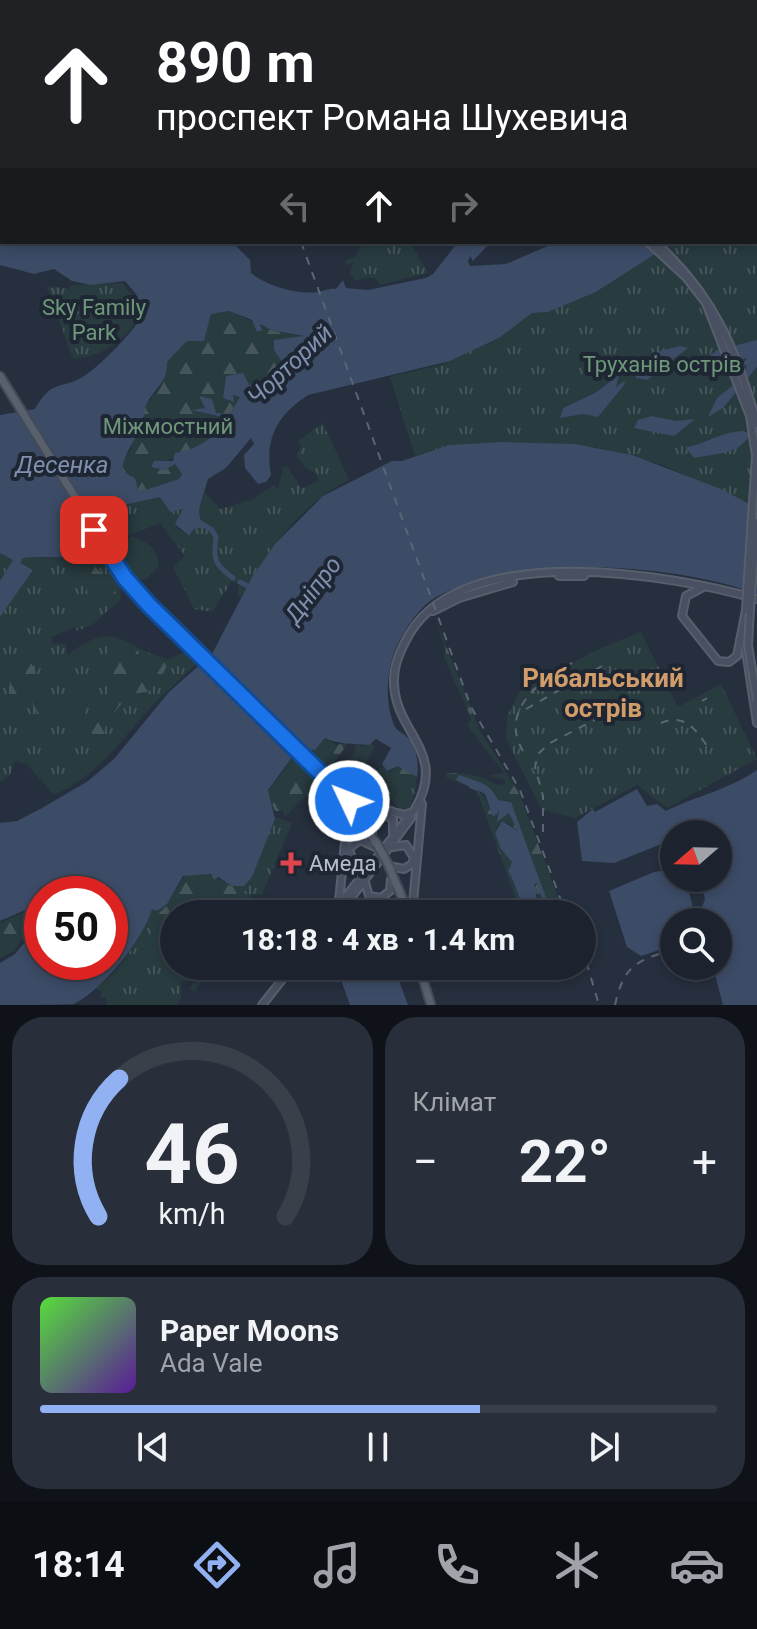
<!DOCTYPE html>
<html lang="uk">
<head>
<meta charset="utf-8">
<style>
	body { margin:0; font-family:Roboto,sans-serif; background:#292f3a; color:#f1f3f6; height:100vh; display:flex; flex-direction:column; font-size:30px; white-space:nowrap }
	* { box-sizing:border-box; margin:0 }
	p { font-size:26px; color:#a0a4aa }
	.icon { flex:none; width:44px; height:44px; fill:none; stroke:currentColor; stroke-width:2; stroke-linecap:round; stroke-linejoin:round }
	.map { position:relative; height:1005px; overflow:hidden }
	.drawer { display:flex; flex-direction:column; gap:12px; padding:12px; background:#0f1319; flex:1 }
	.drawer>* { flex:none }
	.top-card { position:absolute; left:0px; top:0px; width:758px; height:244px; box-shadow:0 4px 12px #0003,0 0 0 2px #3a404a; background:#202124; color:#fff; overflow:hidden }
	.needle { width:52px; rotate:250deg }
	.controls { position:absolute; left:660px; top:820px; display:grid; gap:16px }
	.controls a { display:grid; place-items:center; width:72px; height:72px; border-radius:50%; background:#1c232e; box-shadow:0 4px 12px #0003,0 0 0 2px #3a404a; font-size:40px }
	.speed { position:absolute; left:24px; top:876px; display:flex; gap:16px; font-size:40px; font-weight:700; text-align:center }
	.speed>* { display:grid; place-content:center; width:104px; height:104px; border-radius:50%; background:#1c232e; box-shadow:0 4px 12px #0003,0 0 0 2px #3a404a; line-height:1 }
	.speed .limit { border:12px solid #d22; background:#fff; color:#111 }
	.pin { position:absolute; display:grid; place-items:center; width:68px; height:68px; color:#fff; margin:-34px; border-radius:16px; box-shadow:0 4px 12px #0006 }
	.me { position:absolute; width:88px; margin:-44px; rotate:313deg; stroke-linejoin:round; filter:drop-shadow(0 0 6px #0008) }
	.turn { display:flex; align-items:center; gap:28px; height:168px; padding:0 24px; font-size:36px }
	.turn .icon { width:104px; height:104px; stroke-width:2.5 }
	.turn b { display:block; font-size:56px; line-height:68px }
	.lanes { display:flex; align-items:center; height:76px; padding:0 24px; background:#0003; justify-content:center; gap:40px; direction:ltr }
	.lanes .off { opacity:.35 }
	.big { font-size:60px; font-weight:700; line-height:1.1 }
	.drawer .tile { flex:1; display:flex; flex-direction:column; justify-content:center; gap:12px; min-width:0; padding:0 28px; border-radius:32px; background:#292f3a }
	.drawer .dial { align-items:center; gap:0 }
	.dial svg { height:208px; overflow:visible; fill:none; stroke:#3a404a; stroke-width:7; stroke-linecap:round; text-anchor:middle }
	.dial text { fill:#f1f3f6; stroke:none }
	.song { display:flex; align-items:center; gap:24px }
	.cover { width:96px; height:96px; border-radius:12px; background:linear-gradient(135deg,hsl(110 70% 55%),hsl(270 70% 35%)) }
	.played { height:8px; border-radius:4px; background:linear-gradient(90deg,#91b1f3 65%,#3a404a 65%) }
	.keys { display:flex; justify-content:space-around; direction:ltr }
	.heat { display:flex; justify-content:space-between; align-items:center; font-size:44px; direction:ltr }
	.drawer .tiles { flex:1; display:grid; gap:12px; grid-template-columns:1fr 1fr }
	.tile:last-child { grid-column:span 2 }
	.trip { position:absolute; left:160px; top:900px; width:436px; height:80px; border-radius:40px; background:#1c232e; box-shadow:0 4px 12px #0003,0 0 0 2px #3a404a; font-weight:700; line-height:80px; text-align:center }
	.tabs { display:flex; height:128px; justify-content:space-around; align-items:center; background:#0b0e12; color:#a0a4aa }
	.tabs .icon { width:56px; height:56px }
	.tabs .active { color:#91b1f3 }
	.tabs b { font-size:36px; color:#f1f3f6 }
	.map>svg:first-child { display:block }
	.grass { fill:url(#grass-tufts) }
	.forest { fill:url(#forest-firs) }
	.garden { fill:#283b3f }
	.water { fill:#3c4b66; fill-rule:evenodd }
	.lines { fill:none; stroke-linecap:round; stroke-linejoin:round }
	.river { stroke:#3c4b66; stroke-width:5 }
	.secondary-casing { stroke:#585f6c; stroke-width:10 }
	.primary-casing { stroke:#434a57; stroke-width:11 }
	.secondary { stroke:#485061; stroke-width:6 }
	.primary { stroke:#58606e; stroke-width:7 }
	.tram { stroke:#5c6575; stroke-width:2 }
	.rail { stroke:#5c6575; stroke-width:2; stroke-dasharray:8 8; stroke-linecap:butt }
	.secondary-bridge-casing { stroke:#585f6c; stroke-width:10; stroke-linecap:butt }
	.primary-bridge-casing { stroke:#434a57; stroke-width:11; stroke-linecap:butt }
	.secondary-bridge { stroke:#485061; stroke-width:6 }
	.primary-bridge { stroke:#58606e; stroke-width:7 }
	.route-casing { stroke:#114b97; stroke-width:20 }
	.route { stroke:#1a73e8; stroke-width:14 }
	.health-dot { fill:#e0444e; stroke:#1f2633; stroke-width:3 }
	.labels { text-anchor:middle; stroke-width:8; stroke-linejoin:round; paint-order:stroke }
	.park-label { font-size:22px; fill:#6e987a; stroke:#1f2633 }
	.poi-label { font-size:22px; fill:#b6bcc9; stroke:#1f2633; text-anchor:start }
	.water-label { font-size:24px; font-style:italic; fill:#7f90af; stroke:#1f2633 }
	.quarter-label { font-size:26px; font-weight:bold; fill:#d09c6a; stroke:#1f2633 }
</style>
</head>
<body>
<div class="map">
<svg width="757" height="1005" viewBox="0 0 757 1005">
	<defs>
		<pattern id="grass-tufts" width="24" height="20" patternUnits="userSpaceOnUse" patternTransform="scale(2)"><rect width="24" height="20" fill="#283b3f"/><path d="M3 7l-1-3M5 7V3M7 7l1-3M15 17l-1-3M17 17v-4M19 17l1-3" fill="none" stroke="#455559"/></pattern>
		<pattern id="forest-firs" width="22" height="20" patternUnits="userSpaceOnUse" patternTransform="scale(2)"><rect width="22" height="20" fill="#283b3f"/><path d="M5 1l3.5 6h-7zM16 11l3.5 6h-7z" fill="#455559"/></pattern>
	</defs>
	<rect width="100%" height="100%" fill="#262f3e"/>
	<path class="grass" d="M757,149V508L663,465L596,447L477,443L442,447L415,456L390,377L440,365L496,340L532,313L548,312L600,290L674,242H756Z
		M363,242H410L428,273L379,285L377,279L369,277L355,281L350,273L354,262L345,265L346,260L355,257Z
		M122,283L132,295L139,317C124,342 102,356 73,359L47,286L70,289V285Z
		M323,423L349,480C301,504 266,552 240,598L237,592L240,585L232,581L212,612L194,609L173,567L185,556L160,523L113,542L107,517L124,505L160,497L169,511L183,509L176,528L189,536L194,529L201,528L199,509L205,493L220,509L254,499L273,485L278,490L283,467H287L302,488L319,481L315,473L306,468L297,457L301,445L298,441Z
		M88,539L120,586L121,599L92,625L77,631L75,627L51,637L53,643L66,644L67,655C117,617 120,647 168,659L187,651L198,662C186,674 173,685 161,697C123,735 105,771 54,795L27,764L15,761L10,775L0,782V541C33,557 61,571 88,539Z
		M641,632L678,707L721,684L757,759L667,808L637,785L575,818L542,810L506,739L507,716L520,691L601,648Z
		M341,769L344,778L355,780L358,775L399,811L400,809L391,800L402,787L415,788L418,783L408,812L404,813L354,801L328,777Z
		M275,817L292,823L262,895L252,894L248,899L253,914H174V966L212,968L194,992L190,988L195,980L181,982V999L176,1005H108L106,998L100,997L102,992L95,988C122,972 147,927 155,898L156,912L167,904L185,875L208,874L229,884L252,877Z"/>
	<path class="forest" d="M229,311L271,330L304,337L275,342L274,350L282,362L252,390L226,376L223,397L234,402L232,395L240,397L230,414L216,413L199,396L205,406L198,412L222,417C217,449 171,456 152,467L165,470L175,464L183,474L179,479L139,492L135,478L122,471L123,460L130,451L145,406L161,386L167,362L187,341H204L211,314Z
		M94,565L116,592L111,603L88,593L82,576Z
		M436,620L479,729L520,795L564,914H552L510,801L498,800C491,782 474,777 456,780C482,786 484,797 494,817L497,806L498,815L509,813L518,831L507,822L498,824C492,840 503,850 512,862L508,871C515,884 517,897 526,910L531,908L527,898L535,901L536,907V894L539,893L534,885L537,883L548,914H524L517,902L477,791L446,777V774C458,771 487,776 496,785L505,784L504,779L489,776L504,773L467,725L471,720C465,699 452,679 444,656L446,653Z
		M112,644L133,646L139,652L136,664L147,668L153,658L168,664L158,683L147,692L130,694L106,722L104,739L94,738L89,729L97,719L94,708L107,696L109,678L96,671Z
		M24,658H29C35,673 46,686 36,702L42,705L39,720L31,700L19,706L8,698L11,688L4,667L21,663Z
		M325,738L336,745L348,743L326,774L301,750H315Z
		M371,742L375,747L356,780L344,778L341,767L354,753L356,743L363,747Z
		M293,758L316,780L312,794L301,800L285,817L283,811H275L267,793Z
		M398,765L417,777L415,788L397,791L391,800L379,790L371,774L383,767L390,773Z
		M199,877L200,883L204,881V887H209L211,899L224,909L229,905L217,882L239,888L249,886L246,891L239,892L242,905L232,914H174V953L164,955L161,948L154,949L145,940L150,936L156,916L173,900L183,881Z
		M25,912L42,914L14,951L0,958V923Z"/>
	<path class="garden" d="M132,536C146,542 161,549 158,567L145,580L130,577L107,547Z
		M85,699L81,727L60,721L59,701Z"/>
	<path class="water" d="M0,157L2,242H232L250,260L251,273C267,286 297,295 318,292C325,291 328,288 336,289L343,280L346,288L368,290L426,278L433,274L458,242H491L473,261L470,256L468,262L470,266L506,264L557,242H674L596,292L548,312L532,313L499,338L450,361L308,395C278,415 264,438 271,475L266,482L258,484L245,468L244,455L254,444L251,438L226,468L208,479L199,509L201,528L194,529L189,536L175,524L183,509L170,512L160,497L124,505L114,516L101,518C99,526 93,525 89,532C68,569 57,553 23,558L20,563L33,570L0,617V581L13,560L0,553V415L35,409C53,377 61,391 84,376C99,367 137,329 143,313L136,294L125,281L91,285L72,281L54,269L34,274L0,265ZM229,311L252,320L257,332L262,330L260,324L271,330L304,336L274,340V350L282,362L252,390L243,373L226,376L223,398L234,402L233,395L240,397L230,414L216,413L212,399L199,396L205,408L191,410L222,417C219,438 195,450 175,453L173,461H154L151,467L165,470L175,464L182,474L179,479L139,492L135,478L122,471C123,455 135,440 141,427C144,421 143,410 146,405C155,387 168,383 167,362L187,341H204L211,314Z
		M757,340V367L723,408L708,417L717,398L743,377L747,366L743,364L747,358L707,366L701,363L717,350Z
		M680,346L688,348L647,380L636,378V370L656,352Z
		M619,375L616,387L624,381L625,384L598,417L583,414L560,418L563,408L595,393Z
		M652,416L676,421L695,419L674,436L634,428L638,420Z
		M743,431L757,436H749C739,455 711,454 694,458L685,447C702,446 719,432 743,431Z
		M501,442L575,444L632,455L721,489L757,508V594C675,563 511,552 433,599C415,611 398,639 392,659C386,679 386,706 394,725C397,732 402,732 407,737C417,746 419,765 417,777L398,766L387,771L382,764L391,748L376,739L369,745C352,743 339,745 325,738L315,750L299,748L268,790L275,819L252,877L244,886H232L218,877L214,880L211,874L183,876L167,904L157,911L152,909C143,940 103,989 74,1004C62,1005 16,1005 0,1005V963L15,954L42,921V962H110V894H42V908H30L0,921V823L17,821L42,808L88,781L114,759L169,692L212,654L252,577L275,544L323,496L392,461H402L449,445Z
		M757,770V1005H723L713,967L718,966V922H674V945L641,956L627,947L609,891L654,872L673,869L674,878H685L693,907L700,913L705,899L699,878H718V834H674V839L614,863L582,861L577,822L593,809L595,812L637,789L647,806L657,804L666,811C696,796 728,790 757,770Z
		M459,775C474,781 490,781 498,800L511,802L552,914L547,912L537,883L534,885L539,893L536,894V907L535,902L527,898L531,908L524,909C519,898 514,881 508,871L512,862L501,849L495,833L502,821L518,831L509,813L497,822L499,811L493,817L485,794L456,780Z
		M336,966H399L398,978L408,1005H350Z"/>
	<g class="lines">
		<path class="river" d="M199,522L212,530L216,537C213,559 214,564 233,578
			M240,582L250,587"/>
		<g class="secondary-casing">
			<path id="secondary" d="M364,0L367,2
				M389,0L391,2
				M139,2L145,0
				M0,27L2,26
				M0,54H2
				M648,242L686,277L706,303L750,416L756,456L747,592
				M655,242C714,295 736,349 757,424
				M559,576H584
				M703,587L686,596L682,616L718,661L729,662L737,656L746,610
				M751,593L757,522
				M433,611L459,598L513,582
				M744,638L757,723
				M339,798L347,822L339,901
				M345,798L404,815L410,813
				M372,835L371,821L381,813L393,819V833
				M369,865L353,864L349,848L360,840L375,847
				M389,866L404,869L412,864L414,858L406,845L392,847
				M365,882L369,896L381,898L390,891L391,879
				M345,909L376,902L398,914
				M332,914L415,809C448,752 396,734 394,684C393,665 401,649 410,633C467,540 671,574 757,599
				M339,914L411,818
				M412,914L422,804
				M262,1005L293,966"/>
		</g>
		<g class="primary-casing">
			<path id="primary" d="M0,376L125,578L342,796L377,844
				M387,862L409,914
				M419,966L431,1005"/>
		</g>
		<use href="#secondary" class="secondary"/>
		<use href="#primary" class="primary"/>
		<path class="tram" d="M136,2L142,0
			M0,51L2,50"/>
		<path class="rail" d="M224,0V2
			M301,242L471,707L520,790L566,914
			M702,701L707,698
			M526,709L602,666
			M661,723C683,713 695,728 707,746
			M523,751C499,711 539,681 572,663
			M543,832V796L535,767L538,754L550,743L610,712
			M582,947L599,1005
			M615,1005C624,964 637,961 674,949"/>
		<g class="secondary-bridge-casing">
			<path id="secondary-bridge" d="M751,593L748,645L757,700
				M746,610L747,592"/>
		</g>
		<g class="primary-bridge-casing">
			<path id="primary-bridge" d="M377,844L387,862"/>
		</g>
		<use href="#secondary-bridge" class="secondary-bridge"/>
		<use href="#primary-bridge" class="primary-bridge"/>
	</g>
	<g class="lines">
		<g class="route-casing">
			<path id="route" d="M94,530L125,578L149,605L349,801"/>
		</g>
		<use href="#route" class="route"/>
	</g>
	<path class="health-dot" d="M287 851h8v8h8v8h-8v8h-8v-8h-8v-8h8z"/>
	<g class="labels">
		<g class="park-label">
			<text x="94" y="315">Sky Family<tspan x="94" dy="25">Park</tspan></text>
			<text x="662" y="372">Труханів острів</text>
			<text x="168" y="434">Міжмостний</text>
		</g>
		<g class="poi-label">
			<text x="309" y="871">Амеда</text>
		</g>
		<g class="water-label">
			<text transform="translate(290 365) rotate(-43)" y="8">Чорторий</text>
			<text x="62" y="473">Десенка</text>
			<text transform="translate(313 590) rotate(-53)" y="8">Дніпро</text>
		</g>
		<g class="quarter-label">
			<text x="603" y="687">Рибальський<tspan x="603" dy="30">острів</tspan></text>
		</g>
	</g>
</svg>
<div class="controls">
<a><svg class="needle" viewBox="-14 -14 28 28"><path d="M0-13l5 13h-10z" fill="#e53935"/><path d="M0 13l5-13h-10z" fill="#a0a4aa"/></svg></a>
<a><svg class="icon" aria-label="search" viewBox="0 0 24 24"><circle cx="10" cy="10" r="6"/><path d="M15 15l6 6"/></svg></a>
</div>
<div class="speed"><div class="limit">50</div></div>
<div class="pin" style="left:94px;top:530px;background:#d93025"><svg class="icon" aria-label="arrive" viewBox="0 0 24 24"><path d="M6 21V4h12l-3 4 3 4H6"/></svg></div>
<svg class="me" style="left:349px;top:801px" viewBox="-20 -20 40 40"><circle r="17" fill="#1a73e8" stroke="#fff" stroke-width="3"/><path d="M0-11L8 9 0 5-8 9z" fill="#fff"/></svg>
<div class="trip">18:18 · 4 хв · 1.4 km</div>
<div class="top-card">
<div class="turn"><svg class="icon" aria-label="ahead" viewBox="0 0 24 24"><path d="M12 20V5M6 11l6-6 6 6"/></svg><div><b>890 m</b>проспект Романа Шухевича</div></div>
<div class="lanes"><svg class="icon off" aria-label="left" viewBox="0 0 24 24"><path d="M17 20v-9H6M10 6l-5 5 5 5"/></svg><svg class="icon" aria-label="ahead" viewBox="0 0 24 24"><path d="M12 20V5M6 11l6-6 6 6"/></svg><svg class="icon off" aria-label="right" viewBox="0 0 24 24"><path d="M7 20v-9h11M14 6l5 5-5 5"/></svg></div>
</div>
</div>
<section class="drawer">
<div class="tiles">
<div class="tile dial"><svg viewBox="0 0 100 80">
<path d="M14 69A42 42 0 1 1 86 69"/>
<path d="M14 69A42 42 0 0 1 22 16" stroke="#91b1f3"/>
<text x="50" y="56" font-size="32" font-weight="700">46</text>
<text x="50" y="72" font-size="11">km/h</text>
</svg></div>
<div class="tile"><p>Клімат</p>
<div class="heat"><a>−</a><b class="big">22°</b><a>+</a></div>
</div>
<div class="tile">
<div class="song"><i class="cover"></i><div><b>Paper Moons</b><p>Ada Vale</p></div></div>
<div class="played"></div>
<div class="keys"><svg class="icon" aria-label="previous" viewBox="0 0 24 24"><path d="M18 5L8 12l10 7zM5 5v14"/></svg><svg class="icon" aria-label="pause" viewBox="0 0 24 24"><path d="M8 5v14M16 5v14"/></svg><svg class="icon" aria-label="next" viewBox="0 0 24 24"><path d="M6 5l10 7-10 7zM19 5v14"/></svg></div>
</div>
</div>
</section>
<nav class="tabs">
<b>18:14</b>
<svg class="icon active" aria-label="directions" viewBox="0 0 24 24"><path d="M12 3l9 9-9 9-9-9zM9 14v-3h6M13 9l2 2-2 2"/></svg>
<svg class="icon" aria-label="music" viewBox="0 0 24 24"><path d="M9 18V5l10-2v13"/><circle cx="6" cy="18" r="3"/><circle cx="16" cy="16" r="3"/></svg>
<svg class="icon" aria-label="phone" viewBox="0 0 24 24"><path d="M5 4h4l2 5-3 2q2 4 5 5l2-3 5 2v4C11 20 4 13 5 4z"/></svg>
<svg class="icon" aria-label="climate" viewBox="0 0 24 24"><path d="M12 3v18M4 7l16 10M4 17L20 7"/></svg>
<svg class="icon" aria-label="car" viewBox="0 0 24 24"><path d="M5 17H2v-5l4-1 3-4h7l3 4 3 1v5h-3M9 17h6M6 11h13"/><circle cx="7" cy="17" r="2"/><circle cx="17" cy="17" r="2"/></svg>
</nav>
</body>
</html>
